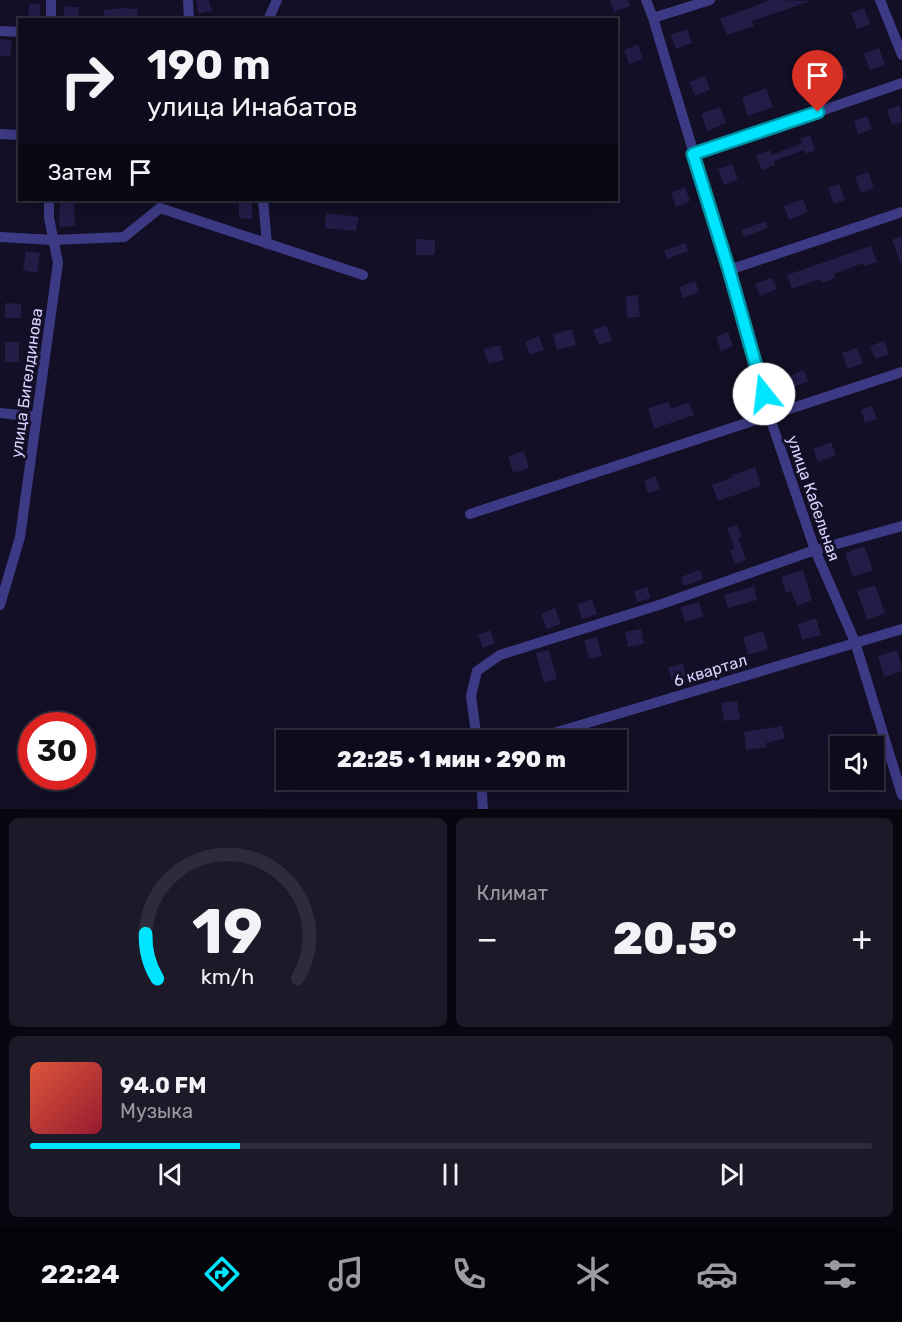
<!DOCTYPE html>
<html lang="ru">
<head>
<meta charset="utf-8">
<style>
	body { margin:0; font-family:Rubik,sans-serif; background:#1c1929; color:#f1f3f6; height:100vh; display:flex; flex-direction:column; font-size:22px; white-space:nowrap }
	* { box-sizing:border-box; margin:0 }
	p { font-size:20px; color:#9b9ba3 }
	.icon { flex:none; width:33px; height:33px; fill:none; stroke:currentColor; stroke-width:2; stroke-linecap:round; stroke-linejoin:round }
	.map { position:relative; height:809px; overflow:hidden }
	.drawer { display:flex; flex-direction:column; gap:9px; padding:9px; background:#08060f; flex:1 }
	.drawer>* { flex:none }
	.banner { position:absolute; left:18px; top:18px; width:600px; height:183px; border-radius:0px; box-shadow:0 6px 24px #0002,0 0 0 2px #2e2b3b; background:#0e0b1c; color:#f1f3f6; overflow:hidden }
	.tools { position:absolute; left:830px; top:736px; display:grid; gap:12px }
	.tools a { display:grid; place-items:center; width:54px; height:54px; border-radius:0px; background:#0e0b1c; box-shadow:0 6px 24px #0002,0 0 0 2px #2e2b3b; font-size:30px }
	.speed { position:absolute; left:18px; top:712px; display:flex; gap:12px; font-size:30px; font-weight:700; text-align:center }
	.speed>* { display:grid; place-content:center; width:78px; height:78px; border-radius:50%; background:#0e0b1c; box-shadow:0 6px 24px #0002,0 0 0 2px #2e2b3b; line-height:1 }
	.speed .limit { border:9px solid #d22; background:#fff; color:#111 }
	.pin { position:absolute; display:grid; place-items:center; width:51px; height:51px; color:#fff; margin:-62px -26px; border-radius:50% 50% 50% 0; rotate:-45deg; box-shadow:0 0 6px #0007 }
	.pin .icon { rotate:45deg }
	.me { position:absolute; width:66px; margin:-33px; rotate:344deg; stroke-linejoin:round; filter:drop-shadow(0 0 4px #0008) }
	.turn { display:flex; align-items:center; gap:21px; height:126px; padding:0 30px; font-size:27px }
	.turn .icon { width:78px; height:78px; stroke-width:2.5 }
	.turn b { display:block; font-size:42px; line-height:51px }
	.then { display:flex; align-items:center; height:57px; padding:0 30px; background:#0003; gap:12px; font-size:22px }
	.big { font-size:45px; font-weight:800; line-height:1.1 }
	.drawer .card { flex:1; display:flex; flex-direction:column; justify-content:center; gap:9px; min-width:0; padding:0 21px; border-radius:9px; background:#1c1929 }
	.drawer .dial { align-items:center; gap:0 }
	.dial svg { height:156px; overflow:visible; fill:none; stroke:#2e2b3b; stroke-width:7; stroke-linecap:round; text-anchor:middle }
	.dial text { fill:#f1f3f6; stroke:none }
	.song { display:flex; align-items:center; gap:18px }
	.cover { width:72px; height:72px; border-radius:9px; background:linear-gradient(135deg,hsl(10 70% 55%),hsl(350 70% 35%)) }
	.played { height:6px; border-radius:3px; background:linear-gradient(90deg,#00e5ff 25%,#2e2b3b 25%) }
	.keys { display:flex; justify-content:space-around; direction:ltr }
	.heat { display:flex; justify-content:space-between; align-items:center; font-size:33px; direction:ltr }
	.drawer .tiles { flex:1; display:grid; gap:9px; grid-template-columns:1fr 1fr }
	.card:last-child { grid-column:span 2 }
	.trip { position:absolute; left:276px; top:730px; width:351px; height:60px; border-radius:0px; background:#0e0b1c; box-shadow:0 6px 24px #0002,0 0 0 2px #2e2b3b; font-weight:800; line-height:60px; text-align:center }
	.tabs { display:flex; height:96px; justify-content:space-around; align-items:center; background:#06040b; color:#9b9ba3 }
	.tabs .icon { width:42px; height:42px }
	.tabs .active { color:#00e5ff }
	.tabs b { font-size:27px; color:#f1f3f6 }
	.map>svg:first-child { display:block }
	.building { fill:#241b47 }
	.lines { fill:none; stroke-linecap:round; stroke-linejoin:round }
	.street { stroke:#3d3a85; stroke-width:10 }
	.route-casing { stroke:#0095a6; stroke-width:15 }
	.route { stroke:#00e5ff; stroke-width:10 }
	.labels { text-anchor:middle; stroke-width:6; stroke-linejoin:round; paint-order:stroke }
	.street-label { font-size:16px; fill:#d9d4ff; stroke:#130f26 }
</style>
</head>
<body>
<div class="map">
<svg width="902" height="809" viewBox="0 0 902 809">
	<rect width="100%" height="100%" fill="#130f26"/>
	<path class="building" d="M196,0H209L212,11L198,14Z
		M610,0H628L630,6L614,12Z
		M770,0L811,1L752,21L754,26L727,35L720,19Z
		M29,4H40V20H28Z
		M65,6L79,7L78,20H63Z
		M124,8L138,9L137,20H103L104,10Z
		M864,8L870,24L857,29L851,13Z
		M687,29L692,43L676,49L671,35Z
		M0,39L12,40L10,57L0,56Z
		M638,44L643,59L629,64L624,50Z
		M879,48L885,65L870,70L864,54Z
		M843,65L848,78L832,84L827,71Z
		M705,76L710,90L695,96L689,82Z
		M809,76L815,91L800,97L794,82Z
		M766,88L773,107L748,116L742,98Z
		M900,105L902,122L892,125L887,110Z
		M720,107L726,123L707,131L701,114Z
		M867,116L872,129L858,134L854,121Z
		M810,135L815,150L806,154L804,150L774,161L775,165L762,170L756,155L770,150L772,155L802,143L800,139Z
		M732,164L738,180L724,185L718,169Z
		M868,172L874,188L861,193L855,177Z
		M839,184L845,200L834,204L828,188Z
		M685,187L690,201L676,207L671,193Z
		M803,199L808,212L789,220L784,206Z
		M60,200H74L75,226L59,227Z
		M239,202H252V219L239,218Z
		M326,213L359,217L356,231L325,228Z
		M766,221L768,228L744,237L741,230Z
		M902,236V265H901L892,240Z
		M416,239L435,240V255H416Z
		M685,243L688,251L667,259L664,251Z
		M871,246L877,262L864,266L863,263L834,274L835,278L822,283L820,279L792,289L787,275Z
		M26,251L40,253L37,273L23,270Z
		M772,278L777,289L760,296L755,284Z
		M695,281L699,292L683,298L679,287Z
		M638,295L640,317L627,318L626,296Z
		M5,303L21,304V318H5Z
		M606,325L612,340L599,345L593,330Z
		M572,329L576,345L557,350L553,334Z
		M728,332L733,346L721,351L716,337Z
		M539,336L544,350L530,355L525,342Z
		M884,341L889,354L875,359L870,346Z
		M5,342H19V362H5Z
		M500,345L504,360L488,364L484,349Z
		M857,348L863,363L848,369L842,353Z
		M804,370L808,381L794,387L790,376Z
		M669,402L671,409L689,402L694,415L654,429L648,408Z
		M872,406L877,419L865,423L861,410Z
		M831,442L836,455L818,462L813,449Z
		M524,451L529,468L513,473L508,456Z
		M755,467L761,486L718,501L712,485L733,477L732,475Z
		M656,476L660,489L648,493L644,481Z
		M737,525L742,537L738,538L746,560L735,564L730,550L735,549L727,528Z
		M864,546L873,570L853,577L845,553Z
		M700,570L703,579L684,586L681,577Z
		M803,570L812,600L797,606L791,591L786,593L781,577Z
		M875,585L885,613L867,620L857,591Z
		M754,586L757,600L728,608L724,595Z
		M647,587L651,598L637,602L634,591Z
		M592,599L597,614L582,619L577,604Z
		M699,602L703,617L685,622L681,607Z
		M555,608L561,624L547,629L541,614Z
		M816,618L821,635L802,640L798,624Z
		M641,629L644,644L628,647L625,632Z
		M490,630L495,643L483,648L478,635Z
		M763,631L768,649L748,655L743,637Z
		M597,637L602,656L589,659L584,640Z
		M549,650L557,679L544,683L536,653Z
		M897,650L902,671L884,677L878,656Z
		M683,663L687,680L673,684L668,668Z
		M737,701L740,719L724,721L721,703Z
		M782,726L785,738L766,743L767,747L746,750L744,732Z"/>
	<g class="lines">
		<path class="street" d="M188,0L189,20
			M646,0L653,18L729,270L769,415L815,550L855,642L902,795
			M880,0L902,55
			M653,18L710,0
			M51,20V0
			M268,20L277,0
			M0,31L20,32
			M0,134L20,135
			M693,155L902,83
			M263,200L267,244
			M0,237L53,240L124,237L160,208L363,275
			M729,270L902,212
			M0,413L36,417
			M470,514L902,372
			M0,605L20,537L58,263L49,218V200
			M477,741L471,696L477,671L500,655L662,604L815,550L902,526
			M527,741L902,629
			M481,780L483,809"/>
	</g>
	<g class="lines">
		<g class="route-casing">
			<path id="route" d="M764,394L729,270L693,154L818,112"/>
		</g>
		<use href="#route" class="route"/>
	</g>
	<g class="labels">
		<g class="street-label">
			<text transform="translate(26 383) rotate(-82)" y="6">улица Бигелдинова</text>
			<text transform="translate(814 498) rotate(71)" y="6">улица Кабельная</text>
			<text transform="translate(710 670) rotate(-17)" y="6">6 квартал</text>
		</g>
	</g>
</svg>
<div class="tools">
<a><svg class="icon" aria-label="sound" viewBox="0 0 24 24"><path d="M4 9h4l5-4v14l-5-4H4zM17 9q2 3 0 6"/></svg></a>
</div>
<div class="speed"><div class="limit">30</div></div>
<div class="pin" style="left:818px;top:112px;background:#d93025"><svg class="icon" aria-label="arrive" viewBox="0 0 24 24"><path d="M6 21V4h12l-3 4 3 4H6"/></svg></div>
<svg class="me" style="left:764px;top:394px" viewBox="-20 -20 40 40"><circle r="19" fill="#fff"/><path d="M0-13L10 11 0 6-10 11z" fill="#00e5ff"/></svg>
<div class="trip">22:25 · 1 мин · 290 m</div>
<div class="banner">
<div class="turn"><svg class="icon" aria-label="right" viewBox="0 0 24 24"><path d="M7 20v-9h11M14 6l5 5-5 5"/></svg><div><b>190 m</b>улица Инабатов</div></div>
<div class="then">Затем<svg class="icon" aria-label="arrive" viewBox="0 0 24 24"><path d="M6 21V4h12l-3 4 3 4H6"/></svg></div>
</div>
</div>
<section class="drawer">
<div class="tiles">
<div class="card dial"><svg viewBox="0 0 100 80">
<path d="M14 69A42 42 0 1 1 86 69"/>
<path d="M14 69A42 42 0 0 1 8 46" stroke="#00e5ff"/>
<text x="50" y="56" font-size="32" font-weight="700">19</text>
<text x="50" y="72" font-size="11">km/h</text>
</svg></div>
<div class="card"><p>Климат</p>
<div class="heat"><a>−</a><b class="big">20.5°</b><a>+</a></div>
</div>
<div class="card">
<div class="song"><i class="cover"></i><div><b>94.0 FM</b><p>Музыка</p></div></div>
<div class="played"></div>
<div class="keys"><svg class="icon" aria-label="previous" viewBox="0 0 24 24"><path d="M18 5L8 12l10 7zM5 5v14"/></svg><svg class="icon" aria-label="pause" viewBox="0 0 24 24"><path d="M8 5v14M16 5v14"/></svg><svg class="icon" aria-label="next" viewBox="0 0 24 24"><path d="M6 5l10 7-10 7zM19 5v14"/></svg></div>
</div>
</div>
</section>
<nav class="tabs">
<b>22:24</b>
<svg class="icon active" aria-label="directions" viewBox="0 0 24 24"><path d="M12 3l9 9-9 9-9-9zM9 14v-3h6M13 9l2 2-2 2"/></svg>
<svg class="icon" aria-label="music" viewBox="0 0 24 24"><path d="M9 18V5l10-2v13"/><circle cx="6" cy="18" r="3"/><circle cx="16" cy="16" r="3"/></svg>
<svg class="icon" aria-label="phone" viewBox="0 0 24 24"><path d="M5 4h4l2 5-3 2q2 4 5 5l2-3 5 2v4C11 20 4 13 5 4z"/></svg>
<svg class="icon" aria-label="climate" viewBox="0 0 24 24"><path d="M12 3v18M4 7l16 10M4 17L20 7"/></svg>
<svg class="icon" aria-label="car" viewBox="0 0 24 24"><path d="M5 17H2v-5l4-1 3-4h7l3 4 3 1v5h-3M9 17h6M6 11h13"/><circle cx="7" cy="17" r="2"/><circle cx="17" cy="17" r="2"/></svg>
<svg class="icon" aria-label="filters" viewBox="0 0 24 24"><path d="M4 7h16M4 17h16"/><circle cx="9" cy="7" r="2"/><circle cx="15" cy="17" r="2"/></svg>
</nav>
</body>
</html>
